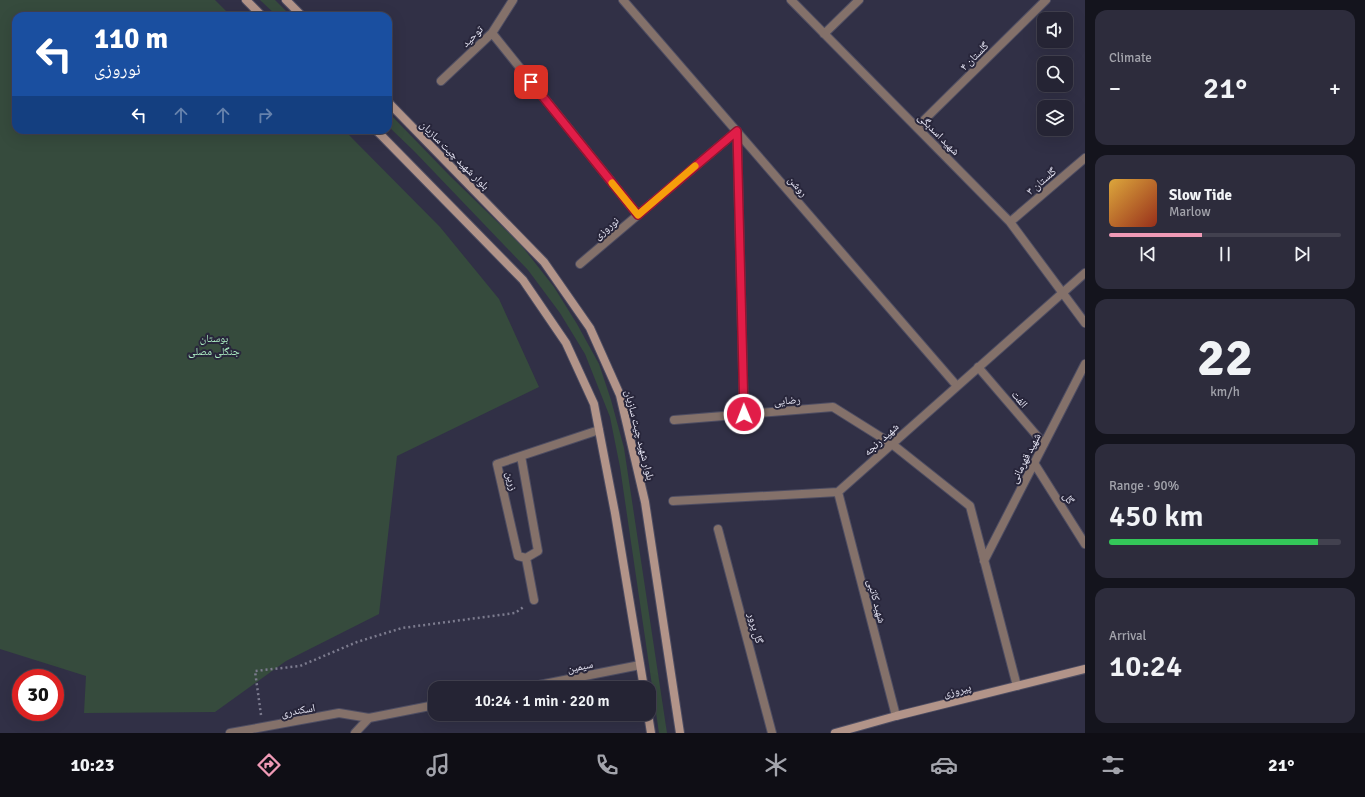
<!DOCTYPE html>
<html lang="en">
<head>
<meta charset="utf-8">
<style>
	body { margin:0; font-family:Signika,"Noto Naskh Arabic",sans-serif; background:#2d2c3c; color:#f1f3f6; height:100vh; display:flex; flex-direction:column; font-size:15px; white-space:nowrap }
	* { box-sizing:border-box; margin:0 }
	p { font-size:13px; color:#a3a4ac }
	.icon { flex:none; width:22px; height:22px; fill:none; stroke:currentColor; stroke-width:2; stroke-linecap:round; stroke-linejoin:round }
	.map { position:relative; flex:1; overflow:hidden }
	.drawer { display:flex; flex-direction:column; gap:10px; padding:10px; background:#14141d; width:280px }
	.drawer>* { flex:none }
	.guide { position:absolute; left:12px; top:12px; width:380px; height:122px; border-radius:12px; box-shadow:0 4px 16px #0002,0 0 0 1px #42414f; background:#1a4fa0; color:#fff; overflow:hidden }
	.buttons { position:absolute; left:1037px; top:12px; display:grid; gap:8px }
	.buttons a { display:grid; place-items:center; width:36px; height:36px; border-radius:8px; background:#252434; box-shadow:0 4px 16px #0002,0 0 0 1px #42414f; font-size:20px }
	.speed { position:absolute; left:12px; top:669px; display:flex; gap:8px; font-size:20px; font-weight:700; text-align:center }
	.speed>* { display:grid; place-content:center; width:52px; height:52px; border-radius:50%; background:#252434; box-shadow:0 4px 16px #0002,0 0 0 1px #42414f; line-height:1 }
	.speed .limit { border:6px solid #d22; background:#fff; color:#111 }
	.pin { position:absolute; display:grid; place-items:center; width:34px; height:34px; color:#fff; margin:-17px; border-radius:8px; box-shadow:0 2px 6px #0006 }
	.me { position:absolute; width:44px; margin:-22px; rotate:359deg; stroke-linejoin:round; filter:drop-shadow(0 0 3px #0008) }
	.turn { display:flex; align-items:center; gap:14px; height:84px; padding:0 16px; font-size:18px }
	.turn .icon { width:52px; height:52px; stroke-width:2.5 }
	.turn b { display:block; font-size:28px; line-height:34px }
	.lanes { display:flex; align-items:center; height:38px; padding:0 16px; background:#0003; justify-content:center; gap:20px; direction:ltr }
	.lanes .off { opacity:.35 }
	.big { font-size:30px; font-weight:600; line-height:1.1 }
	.drawer .tile { flex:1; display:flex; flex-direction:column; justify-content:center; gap:6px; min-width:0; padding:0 14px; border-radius:12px; background:#2d2c3c }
	.drawer .dial { align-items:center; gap:0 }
	.dial b { font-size:52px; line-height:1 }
	.song { display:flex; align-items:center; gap:12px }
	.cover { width:48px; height:48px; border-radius:6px; background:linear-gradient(135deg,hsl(40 70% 55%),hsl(10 70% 35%)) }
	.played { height:4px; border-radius:2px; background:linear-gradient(90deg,#f09ab6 40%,#42414f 40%) }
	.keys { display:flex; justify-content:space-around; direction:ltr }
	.heat { display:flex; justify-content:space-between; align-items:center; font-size:22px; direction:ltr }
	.charge { height:6px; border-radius:3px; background:linear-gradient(90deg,#34c759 90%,#42414f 0) }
	.trip { position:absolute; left:428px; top:681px; width:228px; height:40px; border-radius:12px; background:#252434; box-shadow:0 4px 16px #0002,0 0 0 1px #42414f; font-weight:600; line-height:40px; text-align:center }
	.menu { display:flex; height:64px; justify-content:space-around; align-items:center; background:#0f0e15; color:#a3a4ac }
	.menu .icon { width:28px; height:28px }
	.menu .on { color:#f09ab6 }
	.menu b { font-size:18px; color:#f1f3f6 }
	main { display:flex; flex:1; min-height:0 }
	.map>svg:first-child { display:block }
	.green { fill:#364b3d }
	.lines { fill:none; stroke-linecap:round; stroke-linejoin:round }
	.street-casing { stroke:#4e4d62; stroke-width:10 }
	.secondary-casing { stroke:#4e4d62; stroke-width:10 }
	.path { stroke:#7c7b8e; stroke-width:2.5; stroke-dasharray:2 3; stroke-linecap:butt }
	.street { stroke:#84716a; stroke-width:8 }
	.secondary { stroke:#b29489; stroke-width:8 }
	.route-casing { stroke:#92132f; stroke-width:10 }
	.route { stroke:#e11d48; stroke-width:7 }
	.slow { stroke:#f59e0b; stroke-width:7 }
	.labels { text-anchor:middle; stroke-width:4; stroke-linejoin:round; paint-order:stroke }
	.street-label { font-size:11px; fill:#e9e8f7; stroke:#28263b }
	.park-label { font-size:11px; fill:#acedc2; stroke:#28263b }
</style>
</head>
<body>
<main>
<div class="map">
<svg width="1085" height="733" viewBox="0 0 1085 733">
	<rect width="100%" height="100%" fill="#313046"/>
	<path class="green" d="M0,0H215L231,16H16V130H344L440,227L499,299L539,387L397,456L379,614L286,661L215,712L84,713L86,676L0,649Z
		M260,0H275L291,16H277Z
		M388,112L450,176L521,245L554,287L577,324L599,364L611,400L624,448L667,733H659L620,467L610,417L585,354L560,313L528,270L414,151L388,126Z"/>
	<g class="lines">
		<g class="street-casing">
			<path id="street" d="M623,0L957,386
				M791,0L1010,222L1085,323
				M492,33L638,215
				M824,34L859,0
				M441,81L492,33L513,0
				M917,127L1046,0
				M737,131L744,414
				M1010,222L1085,158
				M580,264L737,131
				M978,367L1044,444
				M674,420L833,407L892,444L970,506L1017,686
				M521,456L538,551L526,558
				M1034,463L1085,544
				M838,492L896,716
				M673,501L838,492L1085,273
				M718,529L772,733
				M984,561L1085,364
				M534,600L526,558L518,556L497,464L599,430
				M524,688L640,665
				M230,733L339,713L369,718
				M355,733L369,718L435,705"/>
		</g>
		<g class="secondary-casing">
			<path id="secondary" d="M246,0L262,16
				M286,0L302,16
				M388,102L544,262L590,328L620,395L645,502L680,733
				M376,130L523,280L566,343L594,404L615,513L644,688
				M648,714L651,733
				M835,733L896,716L1085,669"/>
		</g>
		<path class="path" d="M261,715L255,671L300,666L357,642L402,628L515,613L525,606"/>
		<use href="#street" class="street"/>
		<use href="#secondary" class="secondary"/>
	</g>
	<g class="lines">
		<g class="route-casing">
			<path id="route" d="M531,82L638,215L737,131L744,414"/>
		</g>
		<use href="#route" class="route"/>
		<path class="slow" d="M612,183L638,215L695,166"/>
	</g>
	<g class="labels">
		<g class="street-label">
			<text transform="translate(472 36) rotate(-45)" y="4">توحید</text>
			<text transform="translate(974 56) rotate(-45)" y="4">گلستان ۴</text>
			<text transform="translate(939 134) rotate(45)" y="4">شهید اسدبگی</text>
			<text transform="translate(455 155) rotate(45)" y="4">بلوار شهید چیت سازیان</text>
			<text transform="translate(1041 181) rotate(-41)" y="4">گلستان ۳</text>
			<text transform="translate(798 186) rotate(49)" y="4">روشن</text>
			<text transform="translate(606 228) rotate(-40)" y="4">نوروزی</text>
			<text transform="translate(1020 399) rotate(50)" y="4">الفت</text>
			<text transform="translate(787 400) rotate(-5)" y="4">رضایی</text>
			<text transform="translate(640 435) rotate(76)" y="4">بلوار شهید چیت سازیان</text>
			<text transform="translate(881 439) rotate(-42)" y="4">شهید رنجه</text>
			<text transform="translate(1025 458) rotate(-63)" y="4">شهید قهرمانی</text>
			<text transform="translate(512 481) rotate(77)" y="4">زرین</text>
			<text transform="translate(1069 498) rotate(58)" y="4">گل</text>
			<text transform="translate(877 601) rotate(75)" y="4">شهید کاتبی</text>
			<text transform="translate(756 628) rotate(75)" y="4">گل پرور</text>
			<text transform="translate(580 666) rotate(-11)" y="4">سیمین</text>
			<text transform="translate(957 690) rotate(-14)" y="4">پیروزی</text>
			<text transform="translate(298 710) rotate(-10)" y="4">اسکندری</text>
		</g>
		<g class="park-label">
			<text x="214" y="342">بوستان<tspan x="214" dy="13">جنگلی مصلی</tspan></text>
		</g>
	</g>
</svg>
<div class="buttons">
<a><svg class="icon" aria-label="sound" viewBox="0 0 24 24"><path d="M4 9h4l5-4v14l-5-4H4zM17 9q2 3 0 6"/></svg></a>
<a><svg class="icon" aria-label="search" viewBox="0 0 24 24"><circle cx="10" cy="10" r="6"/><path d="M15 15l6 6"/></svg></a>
<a><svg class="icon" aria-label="layers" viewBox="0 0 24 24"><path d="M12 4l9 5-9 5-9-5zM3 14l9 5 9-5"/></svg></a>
</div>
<div class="speed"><div class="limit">30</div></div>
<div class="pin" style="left:531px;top:82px;background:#d93025"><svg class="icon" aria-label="arrive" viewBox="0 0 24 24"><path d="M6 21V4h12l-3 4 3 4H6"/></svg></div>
<svg class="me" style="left:744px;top:414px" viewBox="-20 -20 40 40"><circle r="17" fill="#e11d48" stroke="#fff" stroke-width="3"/><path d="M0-11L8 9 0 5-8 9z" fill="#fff"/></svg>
<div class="trip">10:24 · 1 min · 220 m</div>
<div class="guide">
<div class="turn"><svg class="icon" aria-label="left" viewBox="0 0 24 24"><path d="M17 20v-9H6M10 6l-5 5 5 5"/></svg><div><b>110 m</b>نوروزی</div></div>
<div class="lanes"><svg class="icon" aria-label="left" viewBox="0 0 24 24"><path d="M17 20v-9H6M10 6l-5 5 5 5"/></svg><svg class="icon off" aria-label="ahead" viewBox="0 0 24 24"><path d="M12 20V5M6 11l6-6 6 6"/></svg><svg class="icon off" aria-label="ahead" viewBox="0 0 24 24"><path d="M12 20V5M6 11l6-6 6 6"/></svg><svg class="icon off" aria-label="right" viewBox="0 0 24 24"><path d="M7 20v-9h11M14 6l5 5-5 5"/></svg></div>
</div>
</div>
<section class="drawer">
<div class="tile"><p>Climate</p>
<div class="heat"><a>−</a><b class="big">21°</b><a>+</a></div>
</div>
<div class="tile">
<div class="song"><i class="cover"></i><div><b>Slow Tide</b><p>Marlow</p></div></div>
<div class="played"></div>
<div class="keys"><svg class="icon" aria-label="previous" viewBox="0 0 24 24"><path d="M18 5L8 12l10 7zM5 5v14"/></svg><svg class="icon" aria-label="pause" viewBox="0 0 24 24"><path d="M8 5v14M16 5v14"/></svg><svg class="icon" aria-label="next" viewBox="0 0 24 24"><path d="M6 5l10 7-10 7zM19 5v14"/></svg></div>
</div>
<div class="tile dial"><b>22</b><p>km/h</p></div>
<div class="tile"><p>Range · 90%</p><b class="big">450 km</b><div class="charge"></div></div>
<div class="tile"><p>Arrival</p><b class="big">10:24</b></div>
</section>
</main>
<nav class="menu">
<b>10:23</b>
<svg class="icon on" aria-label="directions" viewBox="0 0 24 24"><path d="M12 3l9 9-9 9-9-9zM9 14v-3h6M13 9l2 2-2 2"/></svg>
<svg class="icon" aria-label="music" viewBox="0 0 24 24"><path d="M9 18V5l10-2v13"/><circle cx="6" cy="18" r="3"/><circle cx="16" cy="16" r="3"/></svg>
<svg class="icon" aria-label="phone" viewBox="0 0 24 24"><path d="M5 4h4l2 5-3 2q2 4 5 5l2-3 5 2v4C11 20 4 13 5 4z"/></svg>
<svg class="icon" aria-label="climate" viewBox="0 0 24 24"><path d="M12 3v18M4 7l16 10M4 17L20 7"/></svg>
<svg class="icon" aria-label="car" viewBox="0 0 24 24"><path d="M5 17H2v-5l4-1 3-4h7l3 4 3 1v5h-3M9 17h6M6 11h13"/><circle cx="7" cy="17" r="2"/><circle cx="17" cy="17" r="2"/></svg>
<svg class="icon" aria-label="filters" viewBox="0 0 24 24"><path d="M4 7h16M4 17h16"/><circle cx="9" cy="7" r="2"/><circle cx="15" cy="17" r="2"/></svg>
<b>21°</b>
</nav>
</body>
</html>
